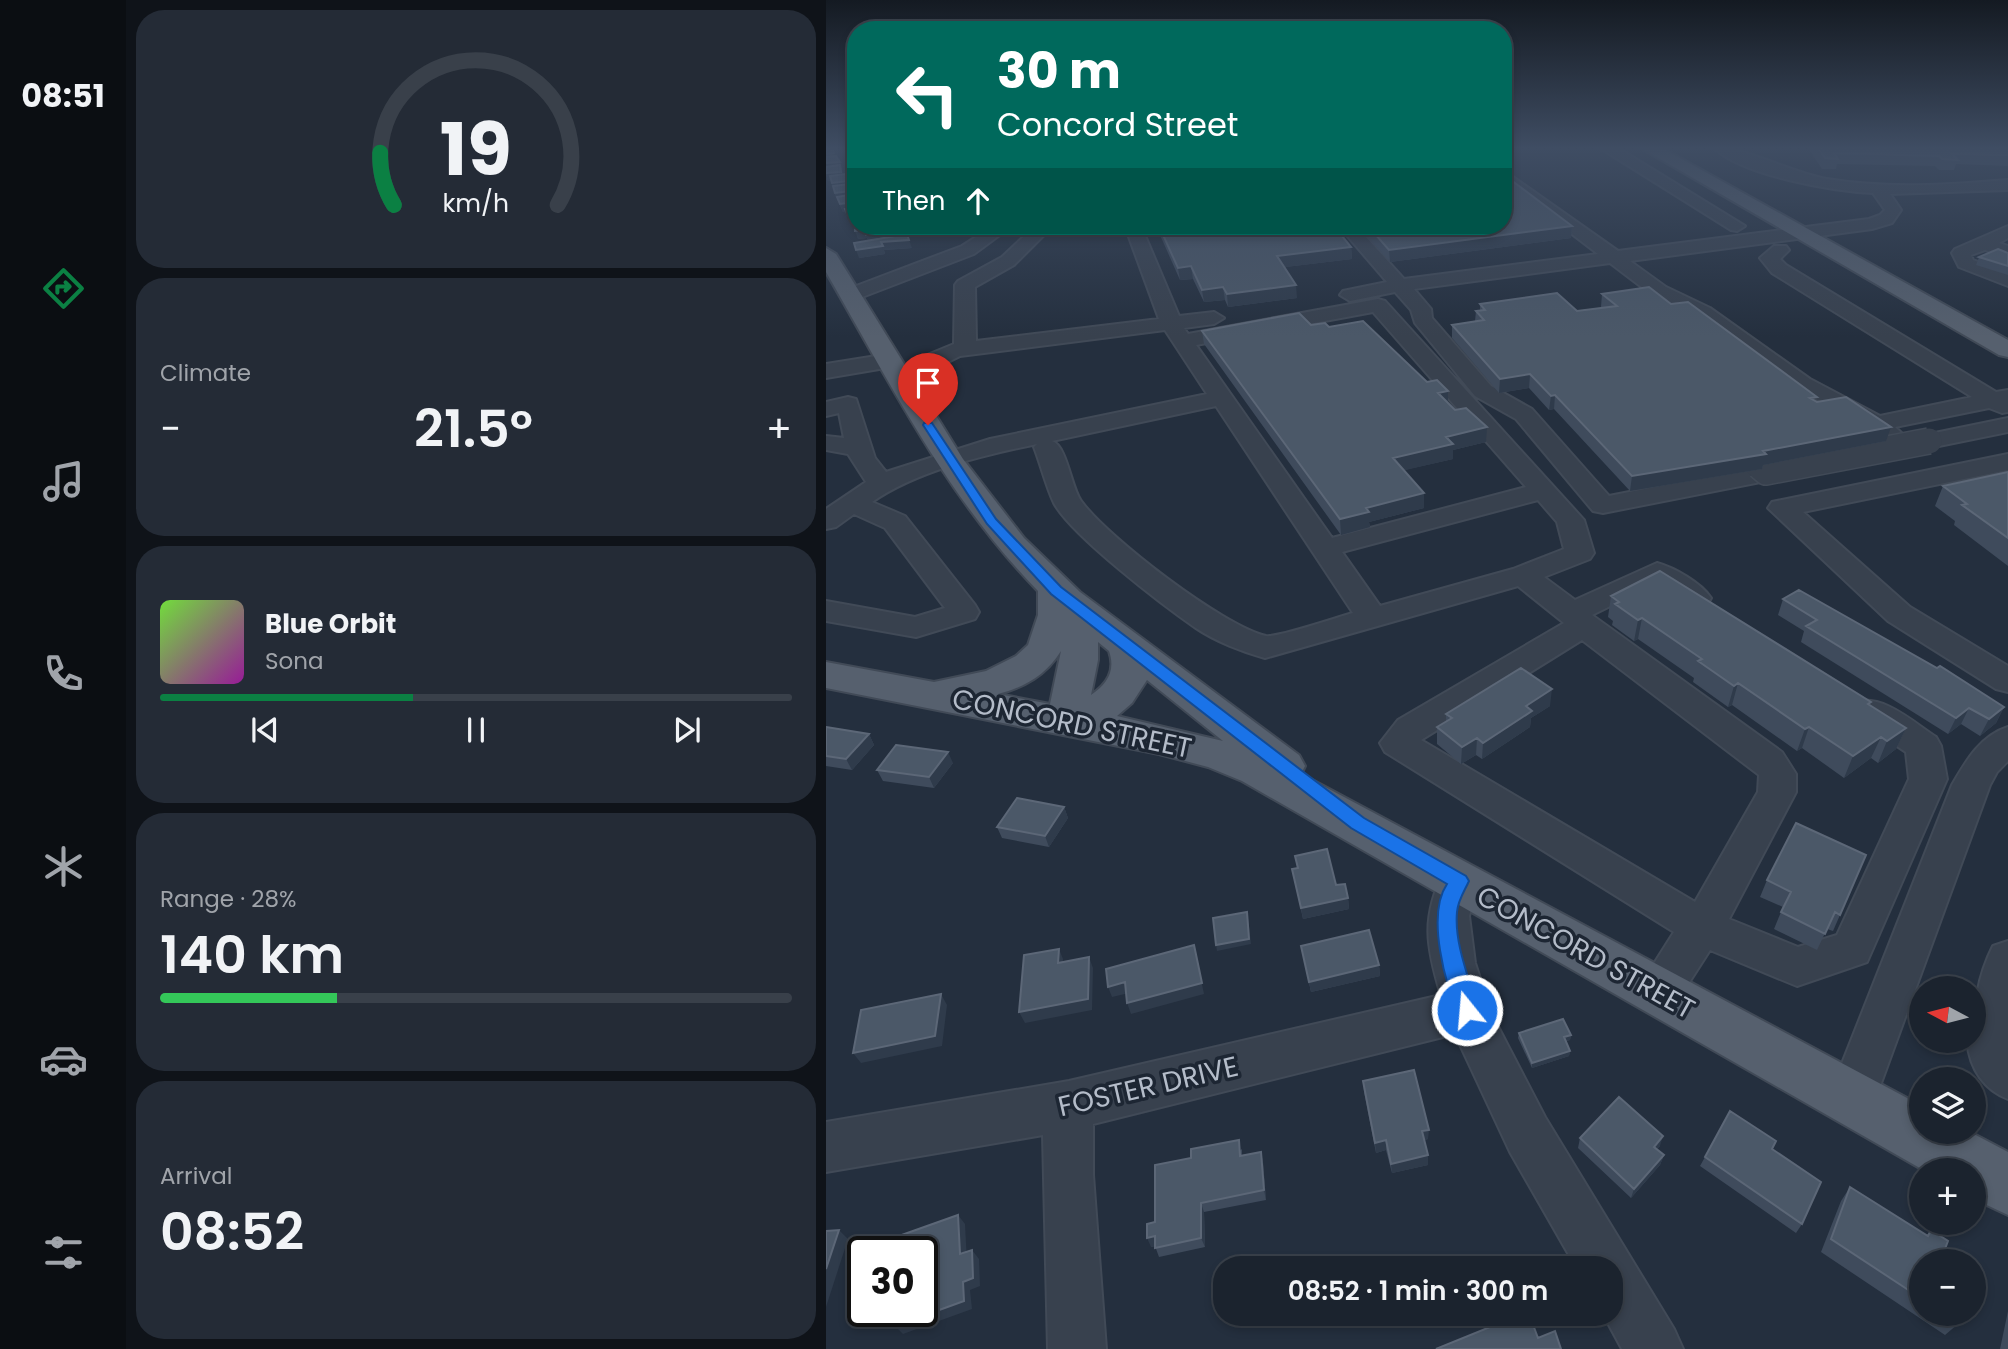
<!DOCTYPE html>
<html lang="en">
<head>
<meta charset="utf-8">
<style>
	body { margin:0; font-family:Poppins,sans-serif; background:#242b36; color:#f1f3f6; height:100vh; display:flex; flex-direction:column; font-size:26px; white-space:nowrap }
	* { box-sizing:border-box; margin:0 }
	p { font-size:23px; color:#a0a4aa }
	.icon { flex:none; width:38px; height:38px; fill:none; stroke:currentColor; stroke-width:2; stroke-linecap:round; stroke-linejoin:round }
	.map { position:relative; flex:1; overflow:hidden }
	.drawer { display:flex; flex-direction:column; gap:10px; padding:10px; background:#0f1319; width:700px }
	.drawer>* { flex:none }
	.top-card { position:absolute; left:21px; top:21px; width:665px; height:214px; border-radius:28px; box-shadow:0 4px 10px #0003,0 0 0 2px #39404a; background:#00695c; color:#fff; overflow:hidden }
	.needle { width:46px; rotate:277deg }
	.buttons { position:absolute; left:1083px; top:976px; display:grid; gap:14px }
	.buttons a { display:grid; place-items:center; width:77px; height:77px; border-radius:50%; background:#1b232e; box-shadow:0 4px 10px #0003,0 0 0 2px #39404a; font-size:35px }
	.speed { position:absolute; left:21px; top:1236px; display:flex; gap:14px; font-size:35px; font-weight:700; text-align:center }
	.speed>* { display:grid; place-content:center; width:91px; height:91px; border-radius:50%; background:#1b232e; box-shadow:0 4px 10px #0003,0 0 0 2px #39404a; line-height:1 }
	.speed .limit { border:4px solid #111; border-radius:10px; background:#fff; color:#111 }
	.pin { position:absolute; display:grid; place-items:center; width:60px; height:60px; color:#fff; margin:-72px -30px; border-radius:50% 50% 50% 0; rotate:-45deg; box-shadow:0 0 7px #0007 }
	.pin .icon { rotate:45deg }
	.me { position:absolute; width:77px; margin:-38px; rotate:343deg; stroke-linejoin:round; filter:drop-shadow(0 0 5px #0008) }
	.turn { display:flex; align-items:center; gap:24px; height:147px; padding:0 35px; font-size:32px }
	.turn .icon { width:91px; height:91px; stroke-width:2.5 }
	.turn b { display:block; font-size:49px; line-height:60px }
	.then { display:flex; align-items:center; height:66px; padding:0 35px; background:#0003; gap:14px; font-size:26px }
	.big { font-size:52px; font-weight:600; line-height:1.1 }
	.drawer .card { flex:1; display:flex; flex-direction:column; justify-content:center; gap:10px; min-width:0; padding:0 24px; border-radius:28px; background:#242b36 }
	.drawer .dial { align-items:center; gap:0 }
	.dial svg { height:182px; overflow:visible; fill:none; stroke:#39404a; stroke-width:7; stroke-linecap:round; text-anchor:middle }
	.dial text { fill:#f1f3f6; stroke:none }
	.song { display:flex; align-items:center; gap:21px }
	.cover { width:84px; height:84px; border-radius:10px; background:linear-gradient(135deg,hsl(100 70% 55%),hsl(300 70% 35%)) }
	.played { height:7px; border-radius:4px; background:linear-gradient(90deg,#0b8043 40%,#39404a 40%) }
	.keys { display:flex; justify-content:space-around; direction:ltr }
	.heat { display:flex; justify-content:space-between; align-items:center; font-size:38px; direction:ltr }
	.charge { height:10px; border-radius:5px; background:linear-gradient(90deg,#34c759 28%,#39404a 0) }
	.trip { position:absolute; left:387px; top:1256px; width:410px; height:70px; border-radius:28px; background:#1b232e; box-shadow:0 4px 10px #0003,0 0 0 2px #39404a; font-weight:600; line-height:70px; text-align:center }
	main { display:flex; flex:1; min-height:0 }
	.tab-bar { display:flex; flex-direction:column; width:126px; justify-content:space-around; align-items:center; background:#0b0e12; color:#a0a4aa }
	.tab-bar .icon { width:49px; height:49px }
	.tab-bar .selected { color:#0b8043 }
	.tab-bar b { font-size:32px; color:#f1f3f6 }
	.map>svg:first-child { display:block }
	.lines { fill:none; stroke-linecap:round; stroke-linejoin:round }
	.minor-casing { stroke:#414a57; stroke-width:4 }
	.major-casing { stroke:#414a57; stroke-width:4 }
	.minor { fill:#38414e; fill-rule:evenodd }
	.major { fill:#56606e; fill-rule:evenodd }
	.minor-bridge-casing { stroke:#414a57; stroke-width:28; stroke-linecap:butt }
	.minor-bridge { stroke:#38414e; stroke-width:25 }
	.wall { fill:#3f4b5c }
	.shaded-wall { fill:#2f3b4b }
	.building { fill:#4b5868; stroke:#5c6777; stroke-width:2 }
	.route { fill:#1a73e8; stroke:#114b97; stroke-width:2 }
	.labels { text-anchor:middle; stroke-width:7; stroke-linejoin:round; paint-order:stroke }
	.near-street-label { font-size:28px; fill:#b4bcc9; stroke:#1d2633 }
</style>
</head>
<body>
<main>
<nav class="tab-bar">
<b>08:51</b>
<svg class="icon selected" aria-label="directions" viewBox="0 0 24 24"><path d="M12 3l9 9-9 9-9-9zM9 14v-3h6M13 9l2 2-2 2"/></svg>
<svg class="icon" aria-label="music" viewBox="0 0 24 24"><path d="M9 18V5l10-2v13"/><circle cx="6" cy="18" r="3"/><circle cx="16" cy="16" r="3"/></svg>
<svg class="icon" aria-label="phone" viewBox="0 0 24 24"><path d="M5 4h4l2 5-3 2q2 4 5 5l2-3 5 2v4C11 20 4 13 5 4z"/></svg>
<svg class="icon" aria-label="climate" viewBox="0 0 24 24"><path d="M12 3v18M4 7l16 10M4 17L20 7"/></svg>
<svg class="icon" aria-label="car" viewBox="0 0 24 24"><path d="M5 17H2v-5l4-1 3-4h7l3 4 3 1v5h-3M9 17h6M6 11h13"/><circle cx="7" cy="17" r="2"/><circle cx="17" cy="17" r="2"/></svg>
<svg class="icon" aria-label="filters" viewBox="0 0 24 24"><path d="M4 7h16M4 17h16"/><circle cx="9" cy="7" r="2"/><circle cx="15" cy="17" r="2"/></svg>
</nav>
<section class="drawer">
<div class="card dial"><svg viewBox="0 0 100 80">
<path d="M14 69A42 42 0 1 1 86 69"/>
<path d="M14 69A42 42 0 0 1 8 46" stroke="#0b8043"/>
<text x="50" y="56" font-size="32" font-weight="700">19</text>
<text x="50" y="72" font-size="11">km/h</text>
</svg></div>
<div class="card"><p>Climate</p>
<div class="heat"><a>−</a><b class="big">21.5°</b><a>+</a></div>
</div>
<div class="card">
<div class="song"><i class="cover"></i><div><b>Blue Orbit</b><p>Sona</p></div></div>
<div class="played"></div>
<div class="keys"><svg class="icon" aria-label="previous" viewBox="0 0 24 24"><path d="M18 5L8 12l10 7zM5 5v14"/></svg><svg class="icon" aria-label="pause" viewBox="0 0 24 24"><path d="M8 5v14M16 5v14"/></svg><svg class="icon" aria-label="next" viewBox="0 0 24 24"><path d="M6 5l10 7-10 7zM19 5v14"/></svg></div>
</div>
<div class="card"><p>Range · 28%</p><b class="big">140 km</b><div class="charge"></div></div>
<div class="card"><p>Arrival</p><b class="big">08:52</b></div>
</section>
<div class="map">
<svg width="1182" height="1349" viewBox="0 0 1182 1349">
	<rect width="100%" height="100%" fill="#242f3e"/>
	<g class="lines">
		<g class="minor-casing">
			<path id="minor" d="M774,148H792L919,226L911,231L905,230Z
				M888,148C923,148 963,172 1001,179C1061,189 1122,185 1182,180V190L1064,194L1075,210L1066,223L1046,229L804,261L840,287L884,308L984,379L1054,416L1146,397L946,273L934,258L948,246H960L963,250L954,259L960,265L1170,392L1182,390V412L1176,413L1163,408L1069,427L1086,443L1081,452L1044,461L1035,458L1031,453L1035,448L1058,443L1013,410L968,389L870,316L826,295L784,263L588,289L605,309L606,318L665,386L706,409L783,496L970,459L979,462L983,467L979,472L970,475L777,513L767,511L690,419L649,396L589,323L585,310L569,292L524,301L514,295L517,291L561,282L513,226H530L578,279L772,254L677,181V170L792,251L1043,219L1054,215L1059,210L1047,193C1007,191 918,176 888,148Z
				M167,226H186L148,254L31,299H17L14,295L17,291L136,246Z
				M209,226H227L188,265L149,287L150,341L333,319L299,226H315L353,316L388,312L398,318L388,324L358,328L362,334L552,299L559,301L758,520L768,553L764,559L718,577L749,600L831,563C849,568 875,583 885,598L881,605C860,610 846,596 829,584L766,615L956,752L970,774V792L903,919L972,947L1011,935L1083,779L1080,752L1029,718L1024,710L1029,702C1057,694 1087,722 1110,737L1115,746L1121,779L1041,962L971,986L884,950L848,1006L832,1012L816,1006L810,992L848,932L559,752L554,743L572,720L738,623L692,586L439,658C417,652 389,641 370,628C338,606 245,535 228,503C220,486 215,465 208,447L211,444C158,455 90,471 46,502L79,516L149,605L153,612L149,619L90,637L0,621V601L89,617L119,608L59,528L28,514L10,527L0,529V509L40,482L22,454L0,450V436L18,438L13,413L0,416V402L22,397L30,399L49,458L60,472L164,439L381,394L339,330L134,356L110,368L89,393H73L70,388L94,358L128,344L129,285L132,281L176,257ZM547,312L700,487L506,538L370,345ZM390,406L527,613C512,617 451,638 440,636C397,626 282,538 255,501C245,487 241,446 226,441ZM712,500L731,522L738,549L687,569L554,606L516,552ZM756,640L933,775L932,792L869,902L595,740Z
				M1182,226V238L1173,243L1182,246V257L1159,250L1145,255L1147,260L1182,273V286L1133,267L1126,253L1129,249Z
				M63,354L71,356L74,361L71,366L0,378V364Z
				M1182,418V432L1103,448L1094,446L1091,441L1094,436Z
				M1182,454V470L977,512L1084,607L1182,666V692L1170,689L1062,621L942,508L946,502L956,500Z
				M1182,727V761L1171,772L1164,785L1043,1116L1026,1123L1009,1116L1002,1099L1126,785C1140,761 1154,736 1182,727Z
				M633,864L647,869L653,881L643,916L649,963L666,1015L719,1117L848,1329L857,1349H796L777,1314H784V1269H751L684,1152L629,1034L267,1124V1175L280,1349H222L217,1135L0,1172V1122L243,1081L615,995C600,946 595,917 619,869Z
				M1182,941V1099C1157,1089 1144,1068 1141,1041H1148C1148,1006 1151,978 1167,946Z"/>
		</g>
		<g class="major-casing">
			<path id="major" d="M815,148H836L1182,340V357L1173,355Z
				M0,248L10,254L137,459L198,538L254,592L473,755L479,766L475,774L1096,1106V1132H1144L1182,1152V1215L1148,1199V1171H1099L416,781L382,767L333,754L0,688V662L108,682L160,671L190,656L202,645L212,615V591C122,499 64,383 0,272ZM272,642L283,651C290,671 281,684 265,695L272,660ZM235,651L224,704L172,694C199,687 220,675 235,651ZM321,680L397,741L291,716L306,703Z"/>
		</g>
		<use href="#minor" class="minor"/>
		<use href="#major" class="major"/>
		<g class="minor-bridge-casing">
			<path id="minor-bridge" d="M933,466L940,472L1103,441"/>
		</g>
		<use href="#minor-bridge" class="minor-bridge"/>
	</g>
	<path class="wall" d="M0,148L9,156L16,169H15L17,175L27,173L30,184L25,185L30,226L51,228L52,239L86,248L58,250L59,254L33,258L42,240L41,238L32,239L29,226L25,224L20,211L17,212L9,194L5,180L2,181L0,174Z
		M982,148H1182V166L1130,164L1128,170H1113L1109,166L1011,164L1010,169H996Z
		M112,226H142L138,229H113Z
		M330,226H508L525,247L526,259L459,267L471,298L402,307L399,300L378,302L367,279L354,280Z
		M532,226H746L745,238L564,262Z
		M1182,253V275L1150,265L1153,257Z
		M776,294L845,304L989,401L1060,441L937,465L936,469L804,491L728,409L723,410L703,388L673,393L626,338V325L649,321L650,311H654V304L751,311L776,308L775,307Z
		M485,325L503,327L622,403L660,442L627,450V459L578,470L598,493V508L543,522L544,527L515,535L378,344L376,331Z
		M1182,472V566L1128,525L1129,521L1109,506L1117,486Z
		M785,596L1044,705L1080,728L1070,749L1052,763L1045,758L1018,778L976,748L971,751L906,705L902,707L867,682L868,678L812,639L808,641L786,625L787,621L782,617Z
		M957,599L1178,707L1170,723L1154,736L1135,724L1122,734L975,642L978,631L952,615Z
		M724,706L705,718L704,727L656,759L650,755L635,764L611,744V727L620,722V714Z
		M0,727L43,734L48,745L26,770L0,766Z
		M127,763L108,788L57,781L51,770Z
		M238,807L242,818L223,847L176,838L171,827Z
		M469,856L522,898L523,909L477,919L466,869L471,868Z
		M941,880L1014,915L1007,931L1001,929L991,950L948,929L957,907L934,897Z
		M475,946L553,965L554,976L485,992Z
		M693,1033L745,1035L744,1040L740,1041L744,1051L743,1056L706,1068L692,1038Z
		M537,1081L602,1139L598,1140L602,1155V1165L566,1173L560,1150L550,1153L538,1092Z
		M754,1138L834,1146L831,1149L838,1155L834,1165L805,1198L752,1148Z
		M416,1149V1155L435,1152L437,1162L440,1200L378,1212L379,1247L333,1257L329,1246L325,1247L329,1222Z
		M946,1149L976,1224L970,1233L874,1166L879,1157Z
		M1024,1187L1101,1235L1105,1230L1119,1249L1096,1262V1314H1135L1132,1324L1119,1335L995,1252L1015,1201Z
		M1182,1311V1349H1174Z"/>
	<path class="shaded-wall" d="M14,162L18,179L2,181L0,173V163Z
		M28,177L30,184L25,185L26,188L9,190L6,183Z
		M26,191L29,198L12,200L9,193Z
		M30,202V210L17,212L14,204Z
		M50,226L53,242L43,243L41,238L32,239L29,231Z
		M746,226L745,238L564,262L563,250Z
		M83,240L86,248L58,250L59,254L33,258L30,250L55,242Z
		M525,247L526,259L452,268L451,256Z
		M365,266L367,279L354,280L352,268Z
		M470,285L471,298L402,307L401,294Z
		M397,287L399,300L378,302L376,290Z
		M704,374L703,388L673,393L674,379Z
		M622,391V405L612,393Z
		M729,395L728,409L723,410L725,396Z
		M661,427L660,442L627,450V459L567,473V458L620,437Z
		M1065,427L1060,441L937,465L936,469L804,491L806,476Z
		M598,493V508L543,522L544,527L515,535L514,519L540,508Z
		M816,618L812,639L808,641L812,620Z
		M912,683L906,705L902,707L908,686Z
		M726,689L724,706L705,718L704,727L656,759L657,743L700,706Z
		M1178,707L1170,723L1154,736L1163,719Z
		M1143,708L1135,724L1122,734L1130,718Z
		M983,727L976,748L971,751L979,729Z
		M1080,728L1070,749L1052,763L1061,741Z
		M43,734L48,745L26,770L20,759Z
		M1055,737L1045,758L1018,778L1027,756Z
		M651,738L650,755L635,764L636,747Z
		M122,752L127,763L108,788L103,777Z
		M238,807L242,818L223,847L219,836Z
		M522,898L523,909L477,919L475,908Z
		M422,918L425,944L391,951L390,945Z
		M368,945L378,994L305,1014L301,1003Z
		M233,949L237,959L236,974L232,963Z
		M263,957L267,968L266,1010L199,1023L193,1012Z
		M553,965L554,976L485,992L483,982Z
		M299,982L303,993L286,997L282,987Z
		M115,994L121,1005L116,1046L35,1063L27,1053Z
		M745,1035L744,1040L737,1042L738,1037Z
		M744,1051L743,1056L706,1068V1063Z
		M603,1130L602,1139L596,1141V1131Z
		M837,1136L834,1146L825,1156L828,1147Z
		M560,1140V1150L550,1153L549,1143Z
		M435,1152L437,1162L440,1200L438,1190Z
		M602,1155V1165L566,1173L565,1164Z
		M838,1155L834,1165L805,1198L808,1189Z
		M375,1203L378,1212L379,1247L375,1238Z
		M132,1215L139,1224L141,1263L134,1254Z
		M13,1230L22,1239L0,1307V1269Z
		M329,1236L333,1245L325,1247L321,1238Z
		M146,1250L153,1259L154,1286L144,1290L146,1309L77,1334L69,1326L137,1282Z"/>
	<path class="building" d="M0,148H6L8,153L0,154Z
		M992,148H1182V155L1126,154L1132,160L1116,159L1113,156L1008,153L1012,159L999,158Z
		M10,156L14,162L0,163V157Z
		M14,165L15,172L0,173V167Z
		M27,173L28,177L22,178L23,181L6,183L4,176Z
		M677,174L746,226L563,250L542,226H677Z
		M23,184L26,191L9,193L7,186Z
		M29,194L30,202L14,204L11,197Z
		M30,207V218L27,219L22,216L19,209Z
		M29,223H30V226H49L50,234L40,235V230L29,231Z
		M333,226H508L525,247L451,256L470,285L401,294L397,287L376,290L365,266L352,268Z
		M81,234L83,240L55,242L57,246L30,250L28,243Z
		M1172,249L1182,253V266L1153,257Z
		M823,287L845,304L862,302L991,397L984,398L991,402L1020,397L1065,427L937,451L940,454L806,476L729,395L725,396L704,374L674,379L626,325L658,320L650,311L659,310L654,304L731,293L751,311L791,306L776,294Z
		M473,313L485,325L499,323L503,327L537,321L601,382L611,380L622,391L612,393L629,410L640,408L661,427L620,437L627,444L567,458L598,493L540,508L543,512L514,519L376,331Z
		M1182,472V538L1136,505L1141,504L1117,486Z
		M834,571L1045,702L1042,704L1080,728L1061,741L1055,737L1027,756L983,727L979,729L912,683L908,686L872,661L876,659L816,618L812,620L789,604L793,602L785,596Z
		M973,590L1111,668L1114,666L1178,707L1163,719L1143,708L1130,718L980,626L991,620L957,599Z
		M695,668L726,689L700,706L706,711L657,743L651,738L636,747L611,727L626,718L620,714Z
		M0,727L43,734L20,759L0,756Z
		M70,745L122,752L103,777L51,770Z
		M191,798L238,807L219,836L171,827Z
		M970,823L1040,855L1014,915L1009,912L999,934L955,912L965,892L941,880Z
		M501,849L510,885L519,884L522,898L475,908L466,869L472,868L469,856Z
		M421,912L423,939L390,945L387,918Z
		M543,930L553,965L483,982L475,946Z
		M368,945L376,983L301,1003L299,982L282,987L280,969Z
		M233,949L232,963L263,957L262,999L193,1012L198,955Z
		M115,994L109,1036L27,1053L35,1010Z
		M737,1019L745,1035L738,1037L744,1051L706,1063L693,1033Z
		M588,1070L603,1130L596,1131L602,1155L565,1164L560,1140L549,1143L537,1081Z
		M793,1097L837,1136L828,1147L838,1155L808,1189L754,1138Z
		M904,1111L950,1141L946,1149L995,1182L976,1224L879,1157Z
		M413,1140L414,1156L435,1152L438,1190L375,1203V1238L329,1248V1236L321,1238V1224L329,1222V1165L365,1158V1149Z
		M1024,1187L1102,1236L1105,1230L1122,1241L1119,1249L1140,1262H1096V1299L1005,1239Z
		M132,1215L134,1254L146,1250L147,1278L137,1282L138,1301L69,1326V1311H96V1251H70V1237Z
		M13,1230L0,1269V1231Z
		M1148,1267L1152,1269L1148,1281Z
		M696,1314H703L712,1338L729,1331L735,1349H610Z
		M1118,1314H1135L1132,1324Z"/>
	<linearGradient id="sky" x2="0" y2="1"><stop stop-color="#141a22"/><stop offset="0.44" stop-color="#3f4d63"/><stop offset="1" stop-color="#3f4d63" stop-opacity="0"/></linearGradient>
	<rect width="1182" height="337" fill="url(#sky)"/>
	<path class="route" d="M98,423H106L170,519L235,587L538,818L640,876L643,881C638,892 632,900 631,912C628,944 644,980 652,1010L649,1017L641,1020L634,1017C619,985 600,915 621,884L525,828L225,594L161,524L97,425Z"/>
	<g class="labels">
		<g class="near-street-label">
			<text transform="translate(246 723) rotate(12)" y="10">CONCORD STREET</text>
			<text transform="translate(760 952) rotate(29)" y="10">CONCORD STREET</text>
			<text transform="translate(322 1086) rotate(-13)" y="10">FOSTER DRIVE</text>
		</g>
	</g>
</svg>
<div class="buttons">
<a><svg class="needle" viewBox="-14 -14 28 28"><path d="M0-13l5 13h-10z" fill="#e53935"/><path d="M0 13l5-13h-10z" fill="#a0a4aa"/></svg></a>
<a><svg class="icon" aria-label="layers" viewBox="0 0 24 24"><path d="M12 4l9 5-9 5-9-5zM3 14l9 5 9-5"/></svg></a>
<a>+</a>
<a>−</a>
</div>
<div class="speed"><div class="limit">30</div></div>
<div class="pin" style="left:102px;top:425px;background:#d93025"><svg class="icon" aria-label="arrive" viewBox="0 0 24 24"><path d="M6 21V4h12l-3 4 3 4H6"/></svg></div>
<svg class="me" style="left:641px;top:1010px" viewBox="-20 -20 40 40"><circle r="17" fill="#1a73e8" stroke="#fff" stroke-width="3"/><path d="M0-11L8 9 0 5-8 9z" fill="#fff"/></svg>
<div class="trip">08:52 · 1 min · 300 m</div>
<div class="top-card">
<div class="turn"><svg class="icon" aria-label="left" viewBox="0 0 24 24"><path d="M17 20v-9H6M10 6l-5 5 5 5"/></svg><div><b>30 m</b>Concord Street</div></div>
<div class="then">Then<svg class="icon" aria-label="ahead" viewBox="0 0 24 24"><path d="M12 20V5M6 11l6-6 6 6"/></svg></div>
</div>
</div>
</main>
</body>
</html>
